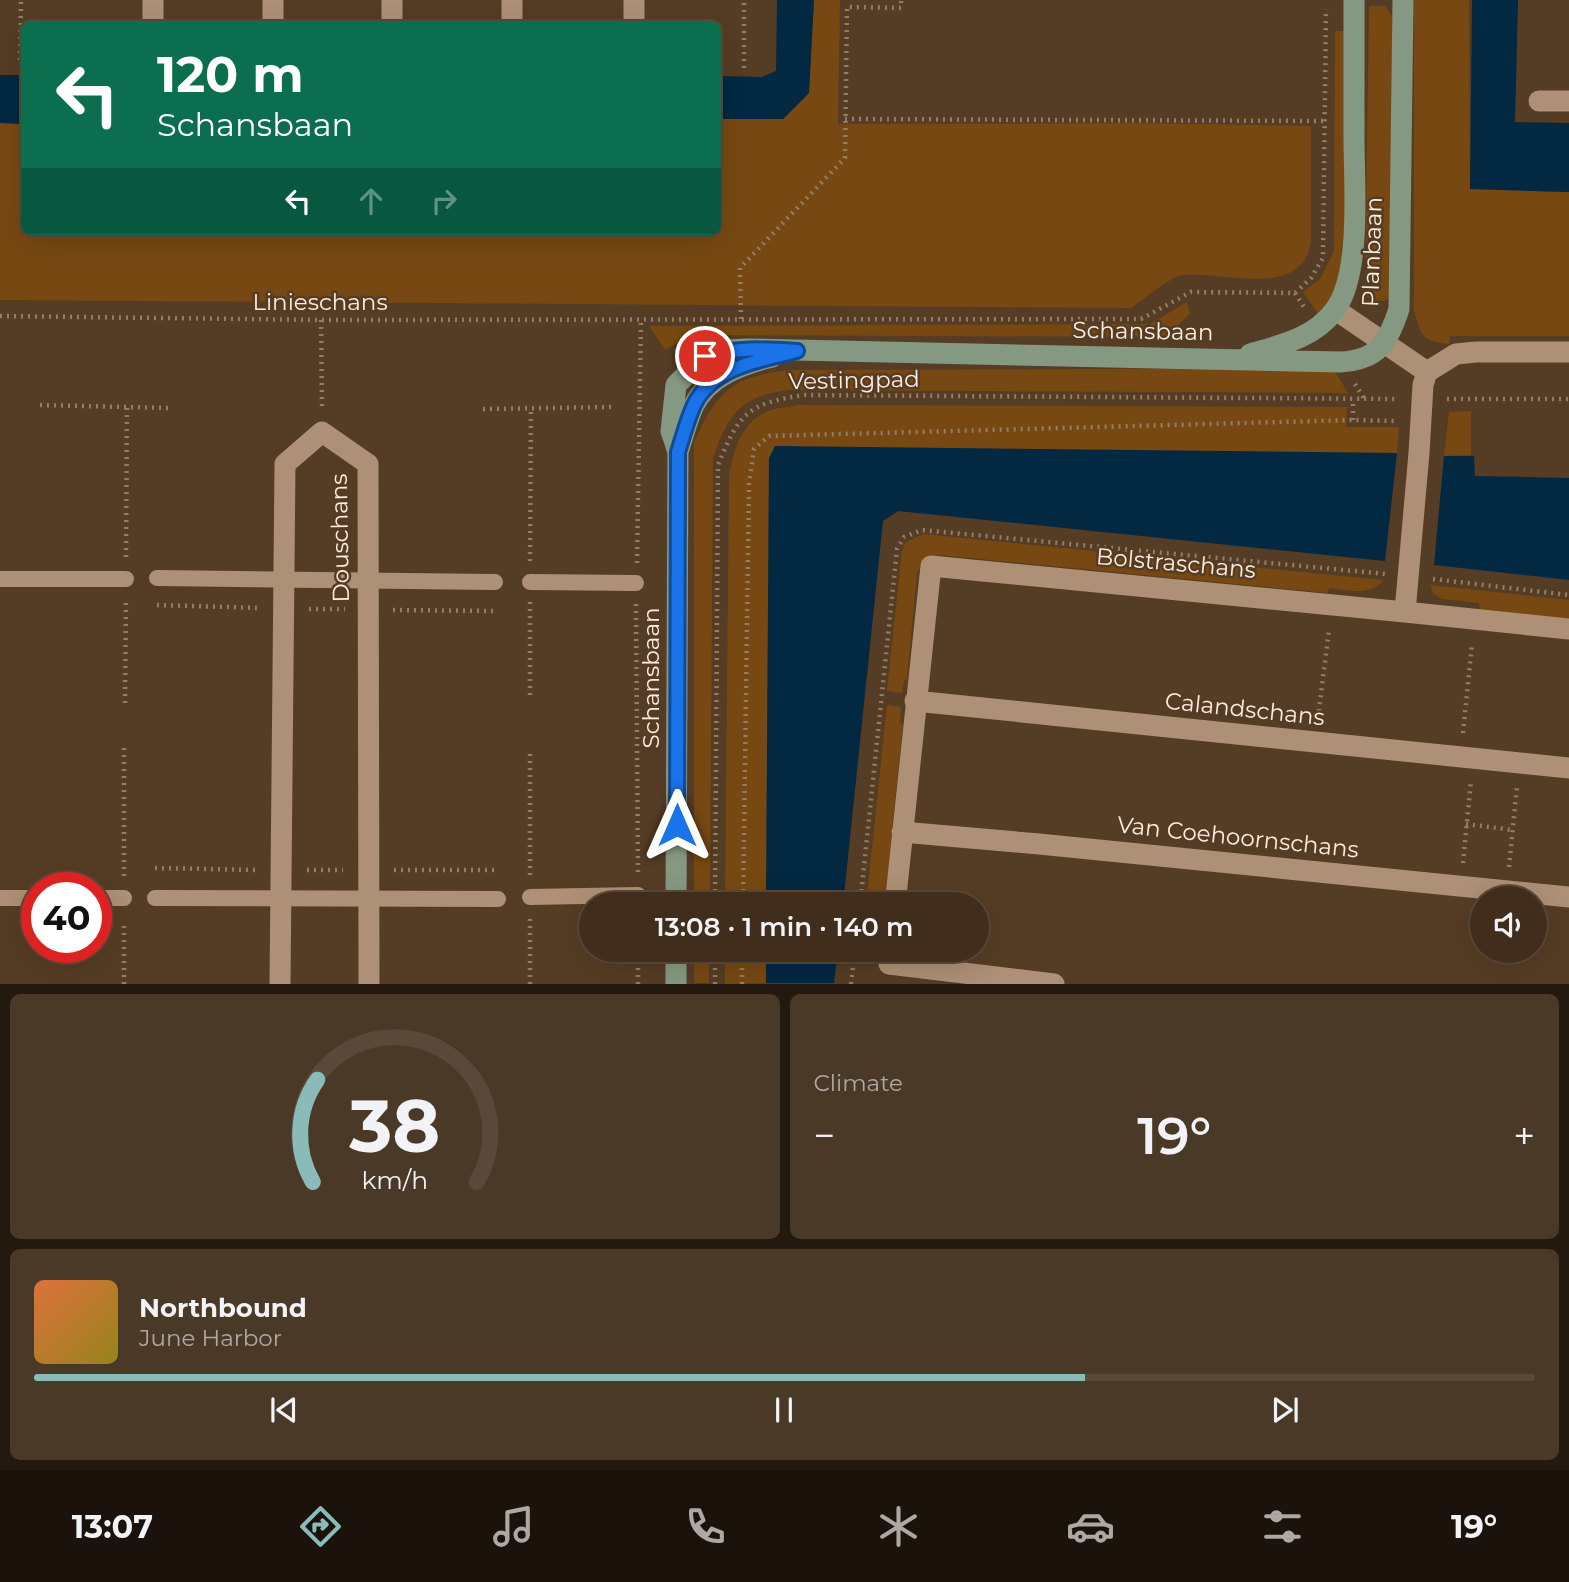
<!DOCTYPE html>
<html lang="en">
<head>
<meta charset="utf-8">
<style>
	body { margin:0; font-family:Montserrat,sans-serif; background:#4b3928; color:#f1f3f6; height:100vh; display:flex; flex-direction:column; font-size:26px; white-space:nowrap }
	* { box-sizing:border-box; margin:0 }
	p { font-size:23px; color:#aea8a3 }
	.icon { flex:none; width:38px; height:38px; fill:none; stroke:currentColor; stroke-width:2; stroke-linecap:round; stroke-linejoin:round }
	.map { position:relative; height:984px; overflow:hidden }
	.sheet { display:flex; flex-direction:column; gap:10px; padding:10px; background:#23190f; flex:1 }
	.sheet>* { flex:none }
	.top-card { position:absolute; left:21px; top:21px; width:700px; height:214px; border-radius:10px; box-shadow:0 7px 28px #0002,0 0 0 2px #59493a; background:#0b6e4f; color:#fff; overflow:hidden }
	.buttons { position:absolute; left:1470px; top:886px; display:grid; gap:14px }
	.buttons a { display:grid; place-items:center; width:77px; height:77px; border-radius:50%; background:#402d1b; box-shadow:0 7px 28px #0002,0 0 0 2px #59493a; font-size:35px }
	.speed { position:absolute; left:21px; top:872px; display:flex; gap:14px; font-size:35px; font-weight:700; text-align:center }
	.speed>* { display:grid; place-content:center; width:91px; height:91px; border-radius:50%; background:#402d1b; box-shadow:0 7px 28px #0002,0 0 0 2px #59493a; line-height:1 }
	.speed .limit { border:10px solid #d22; background:#fff; color:#111 }
	.pin { position:absolute; display:grid; place-items:center; width:60px; height:60px; color:#fff; margin:-30px; border:4px solid #fff; border-radius:50%; box-shadow:0 2px 7px #0007 }
	.me { position:absolute; width:77px; margin:-38px; rotate:0deg; stroke-linejoin:round; filter:drop-shadow(0 0 5px #0008) }
	.turn { display:flex; align-items:center; gap:24px; height:147px; padding:0 21px; font-size:32px }
	.turn .icon { width:91px; height:91px; stroke-width:2.5 }
	.turn b { display:block; font-size:49px; line-height:60px }
	.lanes { display:flex; align-items:center; height:66px; padding:0 21px; background:#0003; justify-content:center; gap:35px; direction:ltr }
	.lanes .off { opacity:.35 }
	.big { font-size:52px; font-weight:600; line-height:1.1 }
	.sheet .tile { flex:1; display:flex; flex-direction:column; justify-content:center; gap:10px; min-width:0; padding:0 24px; border-radius:10px; background:#4b3928 }
	.sheet .dial { align-items:center; gap:0 }
	.dial svg { height:182px; overflow:visible; fill:none; stroke:#59493a; stroke-width:7; stroke-linecap:round; text-anchor:middle }
	.dial text { fill:#f1f3f6; stroke:none }
	.song { display:flex; align-items:center; gap:21px }
	.cover { width:84px; height:84px; border-radius:10px; background:linear-gradient(135deg,hsl(20 70% 55%),hsl(50 70% 35%)) }
	.played { height:7px; border-radius:4px; background:linear-gradient(90deg,#8bbbb9 70%,#59493a 70%) }
	.keys { display:flex; justify-content:space-around; direction:ltr }
	.heat { display:flex; justify-content:space-between; align-items:center; font-size:38px; direction:ltr }
	.sheet .tiles { flex:1; display:grid; gap:10px; grid-template-columns:1fr 1fr }
	.tile:last-child { grid-column:span 2 }
	.trip { position:absolute; left:579px; top:892px; width:410px; height:70px; border-radius:35px; background:#402d1b; box-shadow:0 7px 28px #0002,0 0 0 2px #59493a; font-weight:600; line-height:70px; text-align:center }
	.tabs { display:flex; height:112px; justify-content:space-around; align-items:center; background:#1a120b; color:#aea8a3 }
	.tabs .icon { width:49px; height:49px }
	.tabs .current { color:#8bbbb9 }
	.tabs b { font-size:32px; color:#f1f3f6 }
	.map>svg:first-child { display:block }
	.green { fill:#774812 }
	.water { fill:#022842 }
	.lines { fill:none; stroke-linecap:round; stroke-linejoin:round }
	.path { stroke:#937d69; stroke-width:4.5; stroke-dasharray:2 5; stroke-linecap:butt }
	.lane { stroke:#ad9075; stroke-width:16 }
	.street { stroke:#ad9075; stroke-width:21 }
	.secondary { stroke:#859982; stroke-width:21 }
	.route-casing { stroke:#114b97; stroke-width:18 }
	.route { stroke:#1a73e8; stroke-width:12 }
	.labels { text-anchor:middle; stroke-width:5; stroke-linejoin:round; paint-order:stroke }
	.street-label { font-size:23px; fill:#fdeddf; stroke:#553c24 }
</style>
</head>
<body>
<div class="map">
<svg width="1569" height="984" viewBox="0 0 1569 984">
	<rect width="100%" height="100%" fill="#553c24"/>
	<path class="green" d="M814,0H840L838,124L1134,123L1311,126V243C1300,301 1222,270 1182,275C1170,277 1143,300 1131,308L0,300V123L24,124V231H718V119H783L809,93Z
		M1414,0H1469L1470,189L1569,192V336H1450L1449,344C1421,341 1422,336 1414,311Z
		M1369,6H1385L1392,16V288L1388,299C1378,303 1372,302 1365,294Z
		M1335,31H1347L1345,265L1329,305L1318,314L1303,292L1320,279L1334,251Z
		M1187,302L1190,314L1165,337L692,335L665,350L649,326L1150,324Z
		M1333,368L1348,393L790,390C740,396 729,413 713,458L710,905H694V443C716,392 733,376 789,370Z
		M798,405L1347,407L1346,427H1399L1397,453L769,458L766,905H725L729,476C734,449 741,421 771,410C779,407 790,407 798,405Z
		M1471,411V455L1444,456L1449,412Z
		M924,534L1383,580C1371,597 1347,590 1329,588L1328,593L940,555C927,557 923,562 917,573L907,678L904,681L902,693L887,691L902,550L906,542Z
		M1430,585L1569,600V620L1480,610L1479,603L1442,599L1434,594Z
		M887,705L901,707L900,722L903,726L884,905H866Z
		M694,950H709V983H694Z
		M725,950H766V983L725,984Z"/>
	<path class="water" d="M777,0H814L809,93L783,119H718V76L762,77L776,71Z
		M1472,0H1518L1515,122L1569,123V192L1470,189Z
		M0,75H24V124L0,123Z
		M775,446L1397,453L1385,561L898,511L883,521L843,905H766L769,458Z
		M1444,456H1474L1475,476L1569,478V580L1434,565Z
		M766,950H838L834,983H766Z"/>
	<g class="lines">
		<path class="path" d="M20,60L21,0
			M744,68V0
			M845,119L1324,121
			M1295,293L1304,307
			M0,316L321,320L1141,319L1191,292L1295,293L1311,278L1323,258L1326,9
			M741,319L740,268L845,158L847,7L901,8V0
			M321,320L322,407
			M1355,384L1365,400
			M1447,399H1569
			M40,405L168,408
			M483,409L613,407
			M1353,420V400
			M126,557L127,407
			M530,561L531,408
			M637,563L641,319
			M1433,579L1569,595
			M530,602V699
			M636,604L638,875
			M157,605L261,608
			M309,609H345
			M393,610L495,611
			M125,703L126,601
			M1318,718L1329,630
			M1463,733L1472,644
			M124,748V877
			M1466,824L1512,830
			M1463,863L1471,781
			M1509,867L1517,786
			M155,868L256,870
			M307,870H343
			M394,870H498
			M530,875V753
			M715,905L718,465C739,413 748,403 805,395L1397,399
			M743,905L749,484L754,449L769,436L1353,420L1398,421
			M860,905L897,549L904,537L922,530L1386,574
			M854,961L867,962
			M124,984V921
			M530,984V919
			M638,984V950
			M715,984V950
			M742,984V950
			M851,984L855,950"/>
		<path class="lane" d="M157,578L495,582
			M0,579H126
			M530,582L636,583
			M530,897L638,895
			M0,898H37
			M96,898H124
			M155,898L498,899"/>
		<path class="street" d="M153,24V0
			M273,24V0
			M392,24V0
			M512,24V0
			M634,24V0
			M1539,101H1569
			M1427,372L1456,354L1476,352H1569
			M1405,612L1569,629
			M915,701L1569,768
			M902,832L1039,844L1569,897
			M895,905L931,566L1405,612L1419,453L1423,385L1427,372L1336,310
			M889,964L1054,984
			M280,984L285,464L322,432L368,464L369,984"/>
		<path class="secondary" d="M1250,354C1281,345 1314,338 1334,311C1362,276 1354,184 1354,139C1354,92 1354,46 1354,0
			M678,452C683,437 687,420 694,405C709,376 743,364 772,357
			M676,905L678,452L671,431L676,385L705,356L726,350L748,349L1340,362C1378,360 1388,343 1399,309L1403,0
			M676,984V950"/>
	</g>
	<g class="lines">
		<g class="route-casing">
			<path id="route" d="M677,825L678,452C683,437 687,420 694,405C712,367 761,360 797,351C766,349 736,347 705,356"/>
		</g>
		<use href="#route" class="route"/>
	</g>
	<g class="labels">
		<g class="street-label">
			<text transform="translate(1372 252) rotate(-88)" y="8">Planbaan</text>
			<text x="320" y="310">Linieschans</text>
			<text transform="translate(1143 331) rotate(1)" y="8">Schansbaan</text>
			<text transform="translate(854 380) rotate(-1)" y="8">Vestingpad</text>
			<text transform="translate(340 538) rotate(-91)" y="8">Douschans</text>
			<text transform="translate(1176 563) rotate(5)" y="8">Bolstraschans</text>
			<text transform="translate(651 678) rotate(-90)" y="8">Schansbaan</text>
			<text transform="translate(1245 709) rotate(6)" y="8">Calandschans</text>
			<text transform="translate(1238 837) rotate(6)" y="8">Van Coehoornschans</text>
		</g>
	</g>
</svg>
<div class="buttons">
<a><svg class="icon" aria-label="sound" viewBox="0 0 24 24"><path d="M4 9h4l5-4v14l-5-4H4zM17 9q2 3 0 6"/></svg></a>
</div>
<div class="speed"><div class="limit">40</div></div>
<div class="pin" style="left:705px;top:356px;background:#d93025"><svg class="icon" aria-label="arrive" viewBox="0 0 24 24"><path d="M6 21V4h12l-3 4 3 4H6"/></svg></div>
<svg class="me" style="left:677px;top:825px" viewBox="-20 -20 40 40"><path d="M0-17L14 15 0 8-14 15z" fill="#1a73e8" stroke="#fff" stroke-width="4"/></svg>
<div class="trip">13:08 · 1 min · 140 m</div>
<div class="top-card">
<div class="turn"><svg class="icon" aria-label="left" viewBox="0 0 24 24"><path d="M17 20v-9H6M10 6l-5 5 5 5"/></svg><div><b>120 m</b>Schansbaan</div></div>
<div class="lanes"><svg class="icon" aria-label="left" viewBox="0 0 24 24"><path d="M17 20v-9H6M10 6l-5 5 5 5"/></svg><svg class="icon off" aria-label="ahead" viewBox="0 0 24 24"><path d="M12 20V5M6 11l6-6 6 6"/></svg><svg class="icon off" aria-label="right" viewBox="0 0 24 24"><path d="M7 20v-9h11M14 6l5 5-5 5"/></svg></div>
</div>
</div>
<section class="sheet">
<div class="tiles">
<div class="tile dial"><svg viewBox="0 0 100 80">
<path d="M14 69A42 42 0 1 1 86 69"/>
<path d="M14 69A42 42 0 0 1 16 24" stroke="#8bbbb9"/>
<text x="50" y="56" font-size="32" font-weight="700">38</text>
<text x="50" y="72" font-size="11">km/h</text>
</svg></div>
<div class="tile"><p>Climate</p>
<div class="heat"><a>−</a><b class="big">19°</b><a>+</a></div>
</div>
<div class="tile">
<div class="song"><i class="cover"></i><div><b>Northbound</b><p>June Harbor</p></div></div>
<div class="played"></div>
<div class="keys"><svg class="icon" aria-label="previous" viewBox="0 0 24 24"><path d="M18 5L8 12l10 7zM5 5v14"/></svg><svg class="icon" aria-label="pause" viewBox="0 0 24 24"><path d="M8 5v14M16 5v14"/></svg><svg class="icon" aria-label="next" viewBox="0 0 24 24"><path d="M6 5l10 7-10 7zM19 5v14"/></svg></div>
</div>
</div>
</section>
<nav class="tabs">
<b>13:07</b>
<svg class="icon current" aria-label="directions" viewBox="0 0 24 24"><path d="M12 3l9 9-9 9-9-9zM9 14v-3h6M13 9l2 2-2 2"/></svg>
<svg class="icon" aria-label="music" viewBox="0 0 24 24"><path d="M9 18V5l10-2v13"/><circle cx="6" cy="18" r="3"/><circle cx="16" cy="16" r="3"/></svg>
<svg class="icon" aria-label="phone" viewBox="0 0 24 24"><path d="M5 4h4l2 5-3 2q2 4 5 5l2-3 5 2v4C11 20 4 13 5 4z"/></svg>
<svg class="icon" aria-label="climate" viewBox="0 0 24 24"><path d="M12 3v18M4 7l16 10M4 17L20 7"/></svg>
<svg class="icon" aria-label="car" viewBox="0 0 24 24"><path d="M5 17H2v-5l4-1 3-4h7l3 4 3 1v5h-3M9 17h6M6 11h13"/><circle cx="7" cy="17" r="2"/><circle cx="17" cy="17" r="2"/></svg>
<svg class="icon" aria-label="filters" viewBox="0 0 24 24"><path d="M4 7h16M4 17h16"/><circle cx="9" cy="7" r="2"/><circle cx="15" cy="17" r="2"/></svg>
<b>19°</b>
</nav>
</body>
</html>
